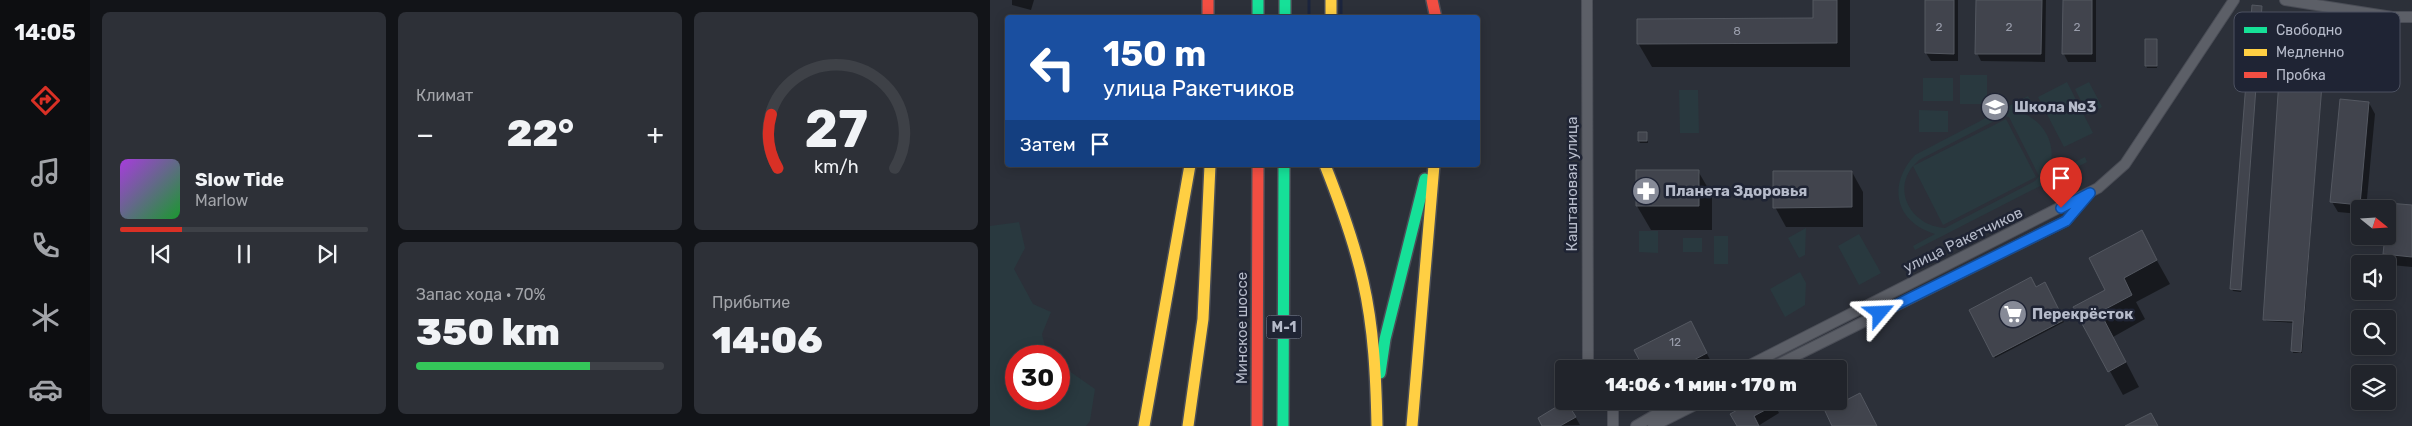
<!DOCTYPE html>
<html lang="ru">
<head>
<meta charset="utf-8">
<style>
	body { margin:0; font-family:Rubik,sans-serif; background:#2d3037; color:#f1f3f6; height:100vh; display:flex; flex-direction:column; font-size:19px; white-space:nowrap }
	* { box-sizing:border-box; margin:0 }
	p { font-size:16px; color:#a2a4a9 }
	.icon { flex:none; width:28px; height:28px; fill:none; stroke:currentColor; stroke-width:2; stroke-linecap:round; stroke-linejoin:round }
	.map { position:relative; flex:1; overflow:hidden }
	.sheet { display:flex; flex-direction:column; gap:12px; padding:12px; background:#121418; width:900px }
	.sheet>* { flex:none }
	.top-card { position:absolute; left:15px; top:15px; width:475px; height:152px; border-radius:5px; box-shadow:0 2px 12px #0003,0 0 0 1px #3e4147; background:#1a4fa0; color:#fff; overflow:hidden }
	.needle { width:32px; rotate:108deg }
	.fabs { position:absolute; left:1361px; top:200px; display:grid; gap:10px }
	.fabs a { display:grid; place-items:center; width:45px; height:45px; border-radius:5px; background:#21242b; box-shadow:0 2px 12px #0003,0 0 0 1px #3e4147; font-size:25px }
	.speed { position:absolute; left:15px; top:345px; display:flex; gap:10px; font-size:25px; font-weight:700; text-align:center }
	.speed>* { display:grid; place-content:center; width:65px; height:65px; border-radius:50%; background:#21242b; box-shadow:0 2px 12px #0003,0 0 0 1px #3e4147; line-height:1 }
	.speed .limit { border:8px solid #d22; background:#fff; color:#111 }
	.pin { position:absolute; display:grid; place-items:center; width:42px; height:42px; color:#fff; margin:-51px -21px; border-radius:50% 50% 50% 0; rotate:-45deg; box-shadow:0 0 5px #0007 }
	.pin .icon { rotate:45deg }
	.me { position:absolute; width:55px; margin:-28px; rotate:64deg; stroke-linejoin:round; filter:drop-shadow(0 0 4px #0008) }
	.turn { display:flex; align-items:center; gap:18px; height:105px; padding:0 15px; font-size:22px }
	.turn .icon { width:65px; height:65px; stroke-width:2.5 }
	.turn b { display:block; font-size:35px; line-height:42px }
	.then { display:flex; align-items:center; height:48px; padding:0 15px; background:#0003; gap:10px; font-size:19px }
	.big { font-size:38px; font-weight:800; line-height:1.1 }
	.sheet .widget { flex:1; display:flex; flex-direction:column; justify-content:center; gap:8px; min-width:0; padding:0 18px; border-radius:8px; background:#2d3037 }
	.sheet .dial { align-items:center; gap:0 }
	.dial svg { height:130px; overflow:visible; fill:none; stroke:#3e4147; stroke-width:7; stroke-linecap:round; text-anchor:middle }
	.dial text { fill:#f1f3f6; stroke:none }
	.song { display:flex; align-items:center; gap:15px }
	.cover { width:60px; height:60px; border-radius:8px; background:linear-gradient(135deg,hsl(280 70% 55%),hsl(130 70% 35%)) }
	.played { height:5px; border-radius:2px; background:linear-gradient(90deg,#d93025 25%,#3e4147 25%) }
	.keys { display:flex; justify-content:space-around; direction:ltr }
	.heat { display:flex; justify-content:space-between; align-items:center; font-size:28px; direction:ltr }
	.charge { height:8px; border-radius:4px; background:linear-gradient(90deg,#34c759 70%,#3e4147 0) }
	.sheet .tiles { flex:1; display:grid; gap:12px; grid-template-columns:repeat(3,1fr) }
	.widget:first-child { grid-row:span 2 }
	.trip { position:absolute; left:565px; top:360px; width:292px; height:50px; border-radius:5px; background:#21242b; box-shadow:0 2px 12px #0003,0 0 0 1px #3e4147; font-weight:800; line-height:50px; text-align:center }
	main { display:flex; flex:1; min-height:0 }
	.tabs { display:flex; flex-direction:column; width:90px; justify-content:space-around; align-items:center; background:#0d0e11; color:#a2a4a9 }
	.tabs .icon { width:35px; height:35px }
	.tabs .current { color:#d93025 }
	.tabs b { font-size:22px; color:#f1f3f6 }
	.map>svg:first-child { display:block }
	.green { fill:#29393f; fill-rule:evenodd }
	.shadow { fill:#0007 }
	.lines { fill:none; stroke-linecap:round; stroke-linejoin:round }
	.stream { stroke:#1b243d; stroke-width:3 }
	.building { fill:#41444d; stroke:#545861 }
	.street-casing { stroke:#4a4d56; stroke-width:12 }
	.fast-casing { stroke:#4a4d56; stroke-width:14 }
	.slow-casing { stroke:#4a4d56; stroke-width:14 }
	.jam-casing { stroke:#4a4d56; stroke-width:14 }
	.street { stroke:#5c5f67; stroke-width:10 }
	.fast { stroke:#16e098; stroke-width:11 }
	.slow { stroke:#ffcf43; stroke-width:11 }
	.jam { stroke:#f24e42; stroke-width:11 }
	.route-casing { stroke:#114b97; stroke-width:12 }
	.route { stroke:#1a73e8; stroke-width:9 }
	.labels { text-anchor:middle; stroke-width:5; stroke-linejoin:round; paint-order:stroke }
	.number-label { font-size:12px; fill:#999dab }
	.shield { fill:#1f2434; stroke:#898e9d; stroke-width:1 }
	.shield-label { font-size:14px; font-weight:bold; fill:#b6bbca }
	.poi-label { font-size:15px; font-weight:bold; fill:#b6bbca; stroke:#1f2434; text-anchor:start }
	.street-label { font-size:15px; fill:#b6bbca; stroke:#1f2434 }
	.key { fill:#1f2434; stroke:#4c5161; stroke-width:1 }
	.key-label { font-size:14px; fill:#b6bbca }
</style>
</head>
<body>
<main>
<nav class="tabs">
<b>14:05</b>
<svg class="icon current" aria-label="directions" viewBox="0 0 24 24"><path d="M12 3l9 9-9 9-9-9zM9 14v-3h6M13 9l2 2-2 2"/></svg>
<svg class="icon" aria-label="music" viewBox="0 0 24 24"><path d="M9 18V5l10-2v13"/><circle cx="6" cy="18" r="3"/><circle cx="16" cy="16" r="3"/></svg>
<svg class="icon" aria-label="phone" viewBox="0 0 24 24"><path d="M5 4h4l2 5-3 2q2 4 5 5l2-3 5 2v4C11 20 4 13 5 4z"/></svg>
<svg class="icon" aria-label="climate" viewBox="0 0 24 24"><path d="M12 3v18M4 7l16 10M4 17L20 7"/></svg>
<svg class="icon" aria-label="car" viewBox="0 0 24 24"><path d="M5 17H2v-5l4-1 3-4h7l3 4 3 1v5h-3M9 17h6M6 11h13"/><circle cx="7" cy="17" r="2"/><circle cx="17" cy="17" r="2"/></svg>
</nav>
<section class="sheet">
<div class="tiles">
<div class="widget">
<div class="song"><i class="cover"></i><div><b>Slow Tide</b><p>Marlow</p></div></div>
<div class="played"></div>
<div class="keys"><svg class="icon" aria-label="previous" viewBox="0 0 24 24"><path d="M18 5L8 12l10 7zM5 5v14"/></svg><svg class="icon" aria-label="pause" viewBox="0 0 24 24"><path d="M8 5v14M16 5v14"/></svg><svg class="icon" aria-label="next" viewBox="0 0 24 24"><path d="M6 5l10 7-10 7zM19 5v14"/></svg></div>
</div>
<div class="widget"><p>Климат</p>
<div class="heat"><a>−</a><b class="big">22°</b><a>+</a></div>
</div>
<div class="widget dial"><svg viewBox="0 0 100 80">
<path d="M14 69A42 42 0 1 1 86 69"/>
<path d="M14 69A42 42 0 0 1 10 36" stroke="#d93025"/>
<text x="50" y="56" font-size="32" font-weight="700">27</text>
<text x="50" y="72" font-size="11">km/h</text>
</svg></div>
<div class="widget"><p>Запас хода · 70%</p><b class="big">350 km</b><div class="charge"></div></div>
<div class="widget"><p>Прибытие</p><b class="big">14:06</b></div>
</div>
</section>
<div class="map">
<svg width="1422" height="426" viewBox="0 0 1422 426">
	<rect width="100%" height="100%" fill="#2c3039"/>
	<path class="green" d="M970,75H997V104H970Z
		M933,78H963V101H933Z
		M1077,82L1103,133L1074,147L1048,97Z
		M1099,82L1112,107L1098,115L1085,89Z
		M689,90H708L709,133H690Z
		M1038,96L1041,101L1024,110C1055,118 1070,146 1057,176L1095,157L1097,162L925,250L923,246L945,234C905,222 897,185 925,155ZM1014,116L1019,117L1049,176L1045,181L955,228C924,227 901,193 923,166L953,225L1046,177L1016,119L923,166L929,160Z
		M929,110L958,111V132H929Z
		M29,222L35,248L24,269L43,304L61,312L52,334L57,356H26V399H69V364L105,389L100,421L96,426H0V226Z
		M816,228L815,255L809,258L798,238Z
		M649,231H668V253L649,252Z
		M869,234L891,273L869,285L848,246Z
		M724,236H738V264H724Z
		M693,238H712V252H693Z
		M810,272L816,283L815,305L795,317L780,289Z"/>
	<path class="shadow" d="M22,0H44L41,10L22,5Z
		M824,0H860V67H662L648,43L824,19Z
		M936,0H968V61H941L936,53Z
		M987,0H1056L1055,62L991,61L987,53Z
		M1074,0H1106V62H1078L1074,54Z
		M1271,7L1251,292L1243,291L1242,289Z
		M1336,22L1312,353H1303L1304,323L1276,321L1275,319Z
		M1166,40L1167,68H1157L1156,65Z
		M1379,103L1385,114L1376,209H1370V214L1348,212L1342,202Z
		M656,133L658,143H650L649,141Z
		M708,171L722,195V230H661L647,206Z
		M862,172L873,192V227H796L785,207Z
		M1399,204L1422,206V267L1401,265L1395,254Z
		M1151,232L1180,284L1146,302L1155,319L1123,337L1149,387L1133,395L1085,307L1117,290Z
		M1054,284L1074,322L1005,358L980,311Z
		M700,322L725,369H655Z
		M783,401L789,413L768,426H748Z
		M577,402L590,425L554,426Z"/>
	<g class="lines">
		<path class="stream" d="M351,16V0
			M319,18V0"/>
	</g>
	<path class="building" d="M823,0H847V43L647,44V19L823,18Z
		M935,0H964V54L935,53Z
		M986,0H1052L1051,54H985Z
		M1073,0H1102V54H1072Z
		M1262,5L1272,6L1251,290L1240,289Z
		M1293,19L1337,21L1311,352L1301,351L1303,321L1273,320Z
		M1155,39H1167V66H1155Z
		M1350,99L1379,102L1370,205L1340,202Z
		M648,132H657V141H648Z
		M646,170H709V206H646Z
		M783,171H862V207L783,208Z
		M1398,203L1422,205V257L1393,254L1395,236H1398Z
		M1152,230L1167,260L1134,278L1142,295L1110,312L1136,362L1118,372L1083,307L1115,290L1099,258Z
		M1041,277L1046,287L1055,282L1074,320L1003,357L979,310Z
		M701,321L717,353L687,369H654L644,350Z
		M870,393L887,426H842L835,411Z
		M576,401L586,417L570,426H552L548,418Z
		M764,401H792L764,416L769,426H747L740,414Z
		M1161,413L1168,426H1135Z"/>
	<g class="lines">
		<g class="street-casing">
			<path id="street" d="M597,0L598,369
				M1295,0L1402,17H1422
				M752,369L1108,188L1135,164L1244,0
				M779,369L1076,221L1096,197
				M623,401V426
				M646,426L689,401
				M663,426L713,401"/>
		</g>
		<g class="fast-casing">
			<path id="fast" d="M268,0V18
				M295,0V18
				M390,373L395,339L435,179
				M293,426L294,165"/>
		</g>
		<g class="slow-casing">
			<path id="slow" d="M341,0V18
				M335,165C350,203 364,241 373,281C384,329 386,378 387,426
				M154,426L200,165
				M198,426L213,319L220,165
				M422,426L444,165"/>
		</g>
		<g class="jam-casing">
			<path id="jam" d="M218,0V18
				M442,0L446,18
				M267,426L268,165"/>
		</g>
		<use href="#street" class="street"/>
		<use href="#fast" class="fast"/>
		<use href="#slow" class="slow"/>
		<use href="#jam" class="jam"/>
	</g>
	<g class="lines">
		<g class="route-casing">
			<path id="route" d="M890,313L1076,221L1100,193L1071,208"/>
		</g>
		<use href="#route" class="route"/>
	</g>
	<defs>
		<g id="school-disc" transform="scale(1.4375)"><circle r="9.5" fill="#868a97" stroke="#1f2434"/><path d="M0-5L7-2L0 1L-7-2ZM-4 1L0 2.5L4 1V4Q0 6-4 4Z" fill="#fff"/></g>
		<g id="pharmacy-disc" transform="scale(1.4375)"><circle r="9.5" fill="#868a97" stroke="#1f2434"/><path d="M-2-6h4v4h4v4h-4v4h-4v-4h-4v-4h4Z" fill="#fff"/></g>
		<g id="supermarket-disc" transform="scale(1.4375)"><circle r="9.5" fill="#868a97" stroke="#1f2434"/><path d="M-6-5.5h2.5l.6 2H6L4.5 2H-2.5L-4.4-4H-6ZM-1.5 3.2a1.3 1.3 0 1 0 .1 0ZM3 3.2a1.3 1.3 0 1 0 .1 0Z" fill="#fff"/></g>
	</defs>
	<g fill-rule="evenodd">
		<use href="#school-disc" x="1005" y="107"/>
		<use href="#pharmacy-disc" x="656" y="191"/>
		<use href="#supermarket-disc" x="1023" y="314"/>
	</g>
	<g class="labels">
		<g class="number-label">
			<text x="949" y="31">2</text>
			<text x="1019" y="31">2</text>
			<text x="1087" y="31">2</text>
			<text x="747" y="35">8</text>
			<text x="685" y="346">12</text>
		</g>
		<rect class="shield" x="276.5" y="315.5" width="35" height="23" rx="4"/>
		<g class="shield-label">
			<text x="294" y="332">М-1</text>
		</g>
		<g class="poi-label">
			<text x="1024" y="112">Школа №3</text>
			<text x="675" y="196">Планета Здоровья</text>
			<text x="1042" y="319">Перекрёсток</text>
		</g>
		<g class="street-label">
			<text transform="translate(582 184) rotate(-90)" y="5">Каштановая улица</text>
			<text transform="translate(973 240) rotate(-26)" y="5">улица Ракетчиков</text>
			<text transform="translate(252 328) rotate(-90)" y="5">Минское шоссе</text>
		</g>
	</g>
	<rect x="1244" y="12" width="166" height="80" rx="8" class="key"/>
	<rect x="1254" y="27" width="23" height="6" fill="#16e098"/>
	<rect x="1254" y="49" width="23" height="7" fill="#ffcf43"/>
	<rect x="1254" y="72" width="23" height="6" fill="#f24e42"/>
	<g class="key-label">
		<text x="1286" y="35">Свободно</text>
		<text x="1286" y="57">Медленно</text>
		<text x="1286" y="80">Пробка</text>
	</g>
</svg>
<div class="fabs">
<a><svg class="needle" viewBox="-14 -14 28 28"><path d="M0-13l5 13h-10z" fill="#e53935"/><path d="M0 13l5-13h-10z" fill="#a2a4a9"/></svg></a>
<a><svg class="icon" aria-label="sound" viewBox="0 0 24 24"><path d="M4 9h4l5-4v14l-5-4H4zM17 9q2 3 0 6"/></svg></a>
<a><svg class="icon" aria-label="search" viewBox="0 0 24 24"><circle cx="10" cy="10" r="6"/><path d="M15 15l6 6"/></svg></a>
<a><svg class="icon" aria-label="layers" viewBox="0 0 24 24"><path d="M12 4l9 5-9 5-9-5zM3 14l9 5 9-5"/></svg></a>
</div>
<div class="speed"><div class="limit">30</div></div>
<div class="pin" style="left:1071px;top:208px;background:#d93025"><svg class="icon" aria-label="arrive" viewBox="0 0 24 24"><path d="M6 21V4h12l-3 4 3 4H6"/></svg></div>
<svg class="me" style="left:890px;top:313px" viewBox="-20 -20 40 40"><path d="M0-17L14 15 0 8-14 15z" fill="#1a73e8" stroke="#fff" stroke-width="4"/></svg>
<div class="trip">14:06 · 1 мин · 170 m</div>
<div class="top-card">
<div class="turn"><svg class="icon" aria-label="left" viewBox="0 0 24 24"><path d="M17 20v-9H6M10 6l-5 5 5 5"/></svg><div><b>150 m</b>улица Ракетчиков</div></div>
<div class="then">Затем<svg class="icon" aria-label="arrive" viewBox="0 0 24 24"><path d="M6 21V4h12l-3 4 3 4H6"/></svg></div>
</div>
</div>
</main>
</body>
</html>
